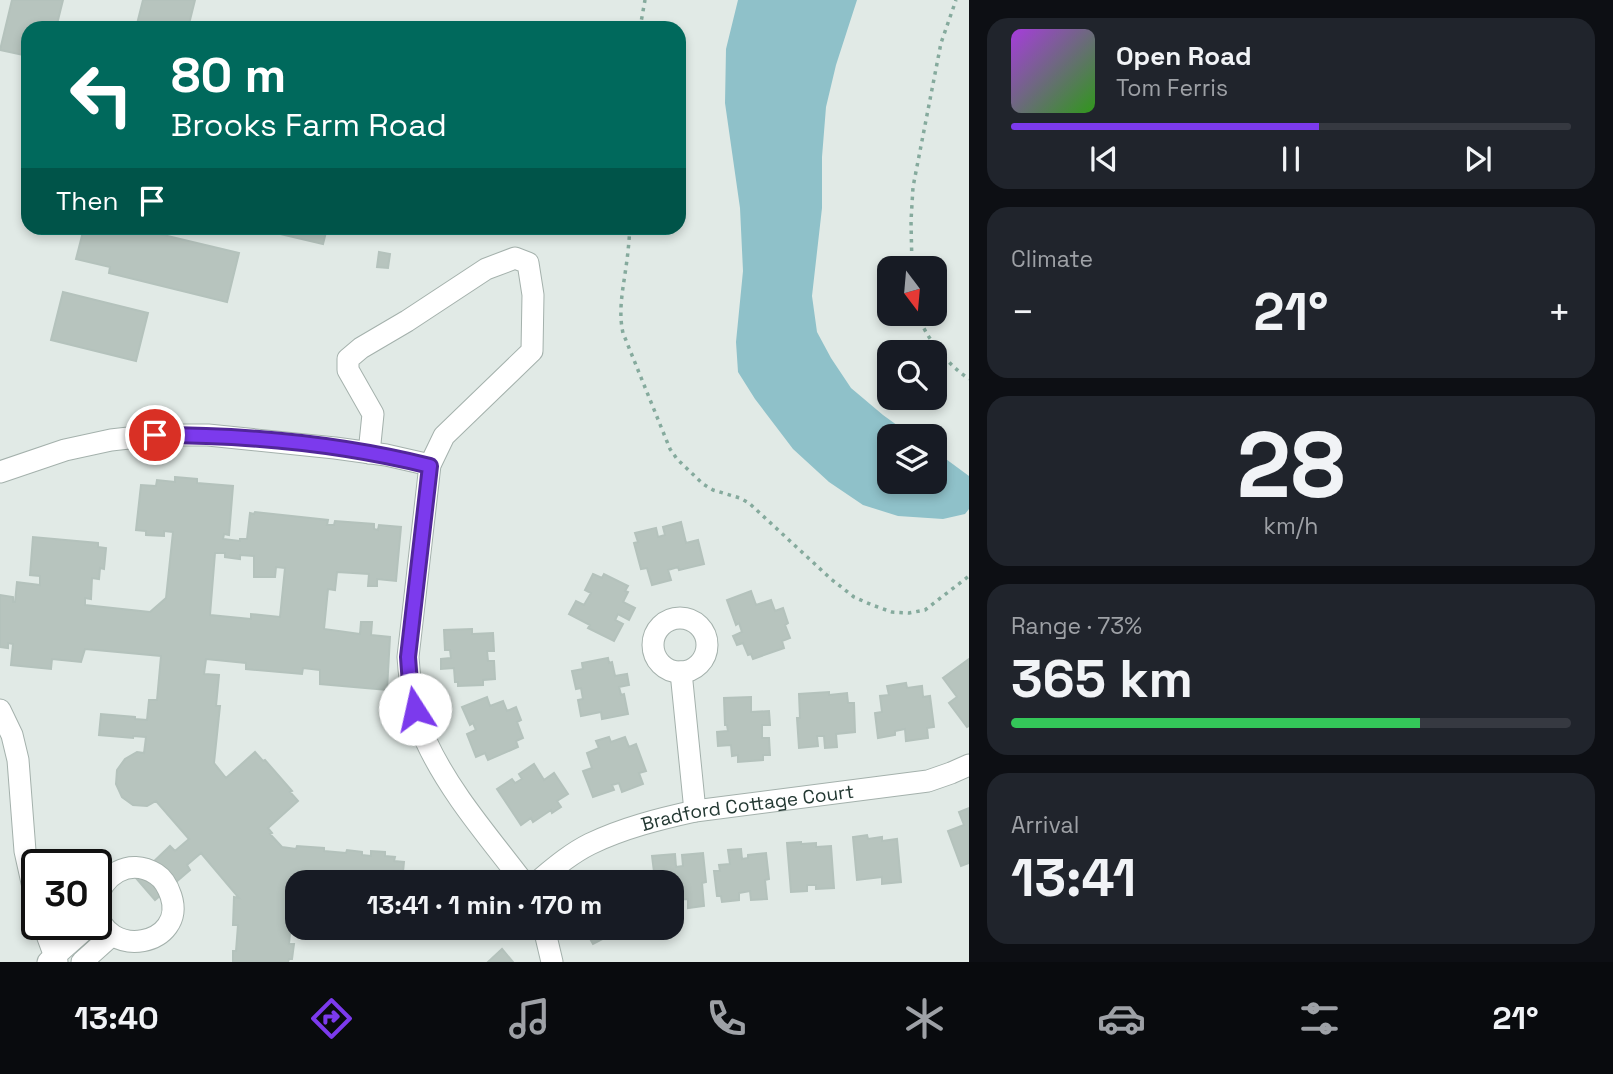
<!DOCTYPE html>
<html lang="en">
<head>
<meta charset="utf-8">
<style>
	body { margin:0; font-family:"Space Grotesk",sans-serif; background:#20242c; color:#f1f3f6; height:100vh; display:flex; flex-direction:column; font-size:26px; white-space:nowrap }
	* { box-sizing:border-box; margin:0 }
	p { font-size:23px; color:#9ea1a6 }
	.icon { flex:none; width:38px; height:38px; fill:none; stroke:currentColor; stroke-width:2; stroke-linecap:round; stroke-linejoin:round }
	.map { position:relative; flex:1; overflow:hidden }
	.details { display:flex; flex-direction:column; gap:18px; padding:18px; background:#0d0f14; width:644px }
	.details>* { flex:none }
	.hud { position:absolute; left:21px; top:21px; width:665px; height:214px; border-radius:21px; box-shadow:0 4px 10px #0003; background:#00695c; color:#fff; overflow:hidden }
	.needle { width:46px; rotate:164deg }
	.controls { position:absolute; left:877px; top:256px; display:grid; gap:14px }
	.controls a { display:grid; place-items:center; width:70px; height:70px; border-radius:14px; background:#171b24; box-shadow:0 4px 10px #0003; font-size:35px }
	.speed { position:absolute; left:21px; top:849px; display:flex; gap:14px; font-size:35px; font-weight:700; text-align:center }
	.speed>* { display:grid; place-content:center; width:91px; height:91px; border-radius:50%; background:#171b24; box-shadow:0 4px 10px #0003; line-height:1 }
	.speed .limit { border:4px solid #111; border-radius:10px; background:#fff; color:#111 }
	.pin { position:absolute; display:grid; place-items:center; width:60px; height:60px; color:#fff; margin:-30px; border:4px solid #fff; border-radius:50%; box-shadow:0 2px 7px #0007 }
	.me { position:absolute; width:77px; margin:-38px; rotate:350deg; stroke-linejoin:round; filter:drop-shadow(0 0 5px #0008) }
	.turn { display:flex; align-items:center; gap:24px; height:147px; padding:0 35px; font-size:32px }
	.turn .icon { width:91px; height:91px; stroke-width:2.5 }
	.turn b { display:block; font-size:49px; line-height:60px }
	.then { display:flex; align-items:center; height:66px; padding:0 35px; background:#0003; gap:14px; font-size:26px }
	.big { font-size:52px; font-weight:800; line-height:1.1 }
	.details .widget { flex:1; display:flex; flex-direction:column; justify-content:center; gap:10px; min-width:0; padding:0 24px; border-radius:21px; background:#20242c }
	.details .dial { align-items:center; gap:0 }
	.dial b { font-size:91px; line-height:1 }
	.song { display:flex; align-items:center; gap:21px }
	.cover { width:84px; height:84px; border-radius:10px; background:linear-gradient(135deg,hsl(280 70% 55%),hsl(110 70% 35%)) }
	.played { height:7px; border-radius:4px; background:linear-gradient(90deg,#7c3aed 55%,#363941 55%) }
	.keys { display:flex; justify-content:space-around; direction:ltr }
	.heat { display:flex; justify-content:space-between; align-items:center; font-size:38px; direction:ltr }
	.charge { height:10px; border-radius:5px; background:linear-gradient(90deg,#34c759 73%,#363941 0) }
	.trip { position:absolute; left:285px; top:870px; width:399px; height:70px; border-radius:21px; background:#171b24; box-shadow:0 4px 10px #0003; font-weight:800; line-height:70px; text-align:center }
	.menu { display:flex; height:112px; justify-content:space-around; align-items:center; background:#090b0e; color:#9ea1a6 }
	.menu .icon { width:49px; height:49px }
	.menu .on { color:#7c3aed }
	.menu b { font-size:32px; color:#f1f3f6 }
	main { display:flex; flex:1; min-height:0 }
	.map>svg:first-child { display:block }
	.water { fill:#8fc1c9 }
	.building { fill:#b7c4be; stroke:#b4c2bc; stroke-width:2; fill-rule:evenodd }
	.lines { fill:none; stroke-linecap:round; stroke-linejoin:round }
	.minor-casing { stroke:#a4b1ac; stroke-width:23 }
	.path { stroke:#85aa9d; stroke-width:3.5; stroke-dasharray:3.5 5; stroke-linecap:butt }
	.minor { stroke:#fff; stroke-width:21 }
	.route-casing { stroke:#51269a; stroke-width:18 }
	.route { stroke:#7c3aed; stroke-width:12 }
	.labels { text-anchor:middle; stroke-width:6; stroke-linejoin:round; paint-order:stroke }
	.street-label { font-size:19px; fill:#233832; stroke:#f1f7f4 }
</style>
</head>
<body>
<main>
<div class="map">
<svg width="969" height="962" viewBox="0 0 969 962">
	<rect width="100%" height="100%" fill="#e1eae6"/>
	<path class="water" d="M738,0H857L836,65L826,107L822,157V208L812,296L817,332L831,358L851,388L883,415L912,436H889V481H934L935,451L969,476V509L965,514L943,519L898,516L863,505L829,482L793,449L755,399L738,372L736,342L743,271L740,208L725,103L726,49Z"/>
	<path class="building" d="M12,0H63L56,28H28V56L0,50Z
		M143,0H195L188,28H136Z
		M84,228H134L239,253L227,302L109,273L110,267L76,259Z
		M255,228H327L323,244Z
		M379,252L390,254L388,268L377,267Z
		M63,292L148,313L136,361L51,340Z
		M175,477L197,479V483L233,486L229,535L224,534L223,539L240,541V539H247L250,513L254,514L255,512L328,520L327,525H334L335,521L374,524V529L378,530L379,525L401,527L396,581L377,579V586H368L369,574L337,572L335,590L328,589L324,629L360,634L361,622H372L371,635L390,637L387,690L320,684V670L303,668L302,674L246,669V663L206,659L204,674L219,675L216,706H220L214,763L226,778L255,752L263,761L265,760L292,791L290,792L298,801L268,828L272,833L270,834L282,847L296,849L297,846L324,848V851L346,853L347,850L362,852V855L371,856V851L385,852V856L395,857L394,861L404,862L402,882H298V919L291,924L289,944H294L292,959H289L288,962L233,961V951H236L238,925H233L234,897L239,898L201,853L187,865L190,870L155,900L135,877L146,869L170,846L175,851L189,839L156,801L147,806L133,805L122,797L116,784L117,770L125,759L137,752L144,753L146,737L133,736V738L99,735L101,714L135,717V719L147,720L149,700H157L161,656L85,649L81,662L52,659L51,669L11,665L13,644L8,643V648L0,647V595L13,597V602H15L17,582L40,585V576L30,575L33,537L98,543V547L106,548L104,569L100,568L99,579L92,578L91,599L85,598V605L150,612L166,598L173,532L164,531V536L146,535V531L136,530L141,485L156,486L157,480L175,482ZM215,553H225V557L240,559V555L254,556V577H275L276,567L285,568L280,617L251,614V619L210,615Z
		M681,522L686,543L698,540L704,564L679,570L678,567L668,570L671,580L652,585L647,568L641,569L634,543L638,542L635,533L656,528L658,537L665,535L663,527Z
		M593,574L602,578L604,574L628,586L625,591L628,592L623,602L635,608L629,620L618,614L615,620L623,624L614,641L588,628L590,625L569,614L576,601L584,605L591,593L585,590Z
		M751,591L756,605L771,600L775,611L783,608L788,623L785,625L790,638L782,641L784,648L753,659L751,654L748,655L743,643L737,645L733,636L742,632L739,623L736,625L727,600Z
		M472,629V634L493,633L494,651H487L488,661H494L495,679L483,680V685L458,686V682H455L454,668L441,669V659L451,658L450,650H445L444,630Z
		M608,658L609,663L612,662L615,676L627,674L629,685L619,687L621,695L624,694L628,714L602,719L601,712L581,716L578,700L583,699L581,688L576,689L572,671L583,669L582,663Z
		M969,659V726L967,727L949,703L957,697L943,678Z
		M906,683L907,688L922,686L923,697L930,696L934,727L927,728L928,738L906,741L905,729L895,731V735L878,738L875,713L882,712L880,696L889,695L887,686Z
		M829,692V695L847,693L848,703H854L855,732L836,734L837,747L825,748L824,736H817L818,746L799,748L797,718H800L799,694Z
		M487,697L490,706L503,701L507,711L516,707L521,720L517,722L523,738L516,741L518,747L488,760L485,753L476,757L467,734L476,730L473,723L470,725L462,707Z
		M751,697V712L769,711L770,725H762V738H769L770,755H763V760L738,762V755L732,756L731,745L718,746L717,732L728,731L727,725H725L724,698Z
		M609,737L611,742L625,737L629,747L636,744L646,771L639,773L643,784L622,792L619,783L612,785L614,790L593,797L583,771L592,768L587,753L599,748L596,741Z
		M534,764L544,780L554,773L568,794L557,801L561,807L552,813L551,810L533,822L531,818L521,825L497,789L512,779L515,783L522,779L519,774Z
		M969,808V863L961,866L948,831L964,825L959,812Z
		M867,835L868,839L882,837V841L897,839L901,882L882,884V877L857,880L853,837Z
		M801,842V844L816,843V847L831,846L834,888L816,889V885H807V891L791,892L787,843Z
		M741,849L742,859L748,858V855L766,853L769,879L765,880L767,899L751,900L750,891L739,893V900L722,902L721,896H717L714,871H720L719,865L730,864L728,850Z
		M703,853L706,882L702,883L704,906L688,908V899L674,900L675,904L672,905V882H649L648,873L654,872L652,856L675,854L676,867L683,866L682,855Z
		M584,928H612L607,930L610,935L593,944Z
		M502,949L513,962H488Z"/>
	<g class="lines">
		<g class="minor-casing">
			<g id="minor">
				<path d="M369,453L373,414L348,370V359L361,348L407,321L486,269L515,258L528,263L533,295L532,351L444,436L430,465L408,657C410,686 414,715 426,741C450,793 489,837 523,882"/>
				<path d="M0,472L65,450L111,440L155,435H208L335,448L386,455L430,465"/>
				<circle cx="680" cy="645" r="27"/>
				<path d="M681,672L695,811"/>
				<path d="M0,710L12,735L18,760L25,851L37,905"/>
				<path id="s1" d="M537,882C554,868 570,854 590,844C623,828 659,819 695,811L928,781L951,773L969,765"/>
				<path d="M96,904C101,875 129,857 156,874C164,879 168,887 171,896C187,945 105,962 96,908"/>
				<path d="M43,924L57,962"/>
				<path d="M544,928L552,962"/>
				<path d="M48,962L91,924"/>
				<path d="M82,962L111,936"/>
			</g>
		</g>
		<path class="path" d="M640,28L645,0
			M630,228C629,241 628,254 626,267C623,289 618,311 623,333L670,449L677,459L703,484L713,490L740,498L749,503L831,579L854,597L872,605L892,612L909,613L925,610L969,576
			M912,268L911,221L913,187L941,43L956,0
			M917,313C926,338 947,364 969,379"/>
		<use href="#minor" class="minor"/>
	</g>
	<g class="lines">
		<g class="route-casing">
			<path id="route" d="M155,435C245,435 342,444 430,466L408,657L410,684L415,709"/>
		</g>
		<use href="#route" class="route"/>
	</g>
	<g class="labels">
		<g class="street-label">
			<text dy="7" stroke="none"><textPath href="#s1" startOffset="228">Bradford Cottage Court</textPath></text>
		</g>
	</g>
</svg>
<div class="controls">
<a><svg class="needle" viewBox="-14 -14 28 28"><path d="M0-13l5 13h-10z" fill="#e53935"/><path d="M0 13l5-13h-10z" fill="#9ea1a6"/></svg></a>
<a><svg class="icon" aria-label="search" viewBox="0 0 24 24"><circle cx="10" cy="10" r="6"/><path d="M15 15l6 6"/></svg></a>
<a><svg class="icon" aria-label="layers" viewBox="0 0 24 24"><path d="M12 4l9 5-9 5-9-5zM3 14l9 5 9-5"/></svg></a>
</div>
<div class="speed"><div class="limit">30</div></div>
<div class="pin" style="left:155px;top:435px;background:#d93025"><svg class="icon" aria-label="arrive" viewBox="0 0 24 24"><path d="M6 21V4h12l-3 4 3 4H6"/></svg></div>
<svg class="me" style="left:415px;top:709px" viewBox="-20 -20 40 40"><circle r="19" fill="#fff"/><path d="M0-13L10 11 0 6-10 11z" fill="#7c3aed"/></svg>
<div class="trip">13:41 · 1 min · 170 m</div>
<div class="hud">
<div class="turn"><svg class="icon" aria-label="left" viewBox="0 0 24 24"><path d="M17 20v-9H6M10 6l-5 5 5 5"/></svg><div><b>80 m</b>Brooks Farm Road</div></div>
<div class="then">Then<svg class="icon" aria-label="arrive" viewBox="0 0 24 24"><path d="M6 21V4h12l-3 4 3 4H6"/></svg></div>
</div>
</div>
<section class="details">
<div class="widget">
<div class="song"><i class="cover"></i><div><b>Open Road</b><p>Tom Ferris</p></div></div>
<div class="played"></div>
<div class="keys"><svg class="icon" aria-label="previous" viewBox="0 0 24 24"><path d="M18 5L8 12l10 7zM5 5v14"/></svg><svg class="icon" aria-label="pause" viewBox="0 0 24 24"><path d="M8 5v14M16 5v14"/></svg><svg class="icon" aria-label="next" viewBox="0 0 24 24"><path d="M6 5l10 7-10 7zM19 5v14"/></svg></div>
</div>
<div class="widget"><p>Climate</p>
<div class="heat"><a>−</a><b class="big">21°</b><a>+</a></div>
</div>
<div class="widget dial"><b>28</b><p>km/h</p></div>
<div class="widget"><p>Range · 73%</p><b class="big">365 km</b><div class="charge"></div></div>
<div class="widget"><p>Arrival</p><b class="big">13:41</b></div>
</section>
</main>
<nav class="menu">
<b>13:40</b>
<svg class="icon on" aria-label="directions" viewBox="0 0 24 24"><path d="M12 3l9 9-9 9-9-9zM9 14v-3h6M13 9l2 2-2 2"/></svg>
<svg class="icon" aria-label="music" viewBox="0 0 24 24"><path d="M9 18V5l10-2v13"/><circle cx="6" cy="18" r="3"/><circle cx="16" cy="16" r="3"/></svg>
<svg class="icon" aria-label="phone" viewBox="0 0 24 24"><path d="M5 4h4l2 5-3 2q2 4 5 5l2-3 5 2v4C11 20 4 13 5 4z"/></svg>
<svg class="icon" aria-label="climate" viewBox="0 0 24 24"><path d="M12 3v18M4 7l16 10M4 17L20 7"/></svg>
<svg class="icon" aria-label="car" viewBox="0 0 24 24"><path d="M5 17H2v-5l4-1 3-4h7l3 4 3 1v5h-3M9 17h6M6 11h13"/><circle cx="7" cy="17" r="2"/><circle cx="17" cy="17" r="2"/></svg>
<svg class="icon" aria-label="filters" viewBox="0 0 24 24"><path d="M4 7h16M4 17h16"/><circle cx="9" cy="7" r="2"/><circle cx="15" cy="17" r="2"/></svg>
<b>21°</b>
</nav>
</body>
</html>
